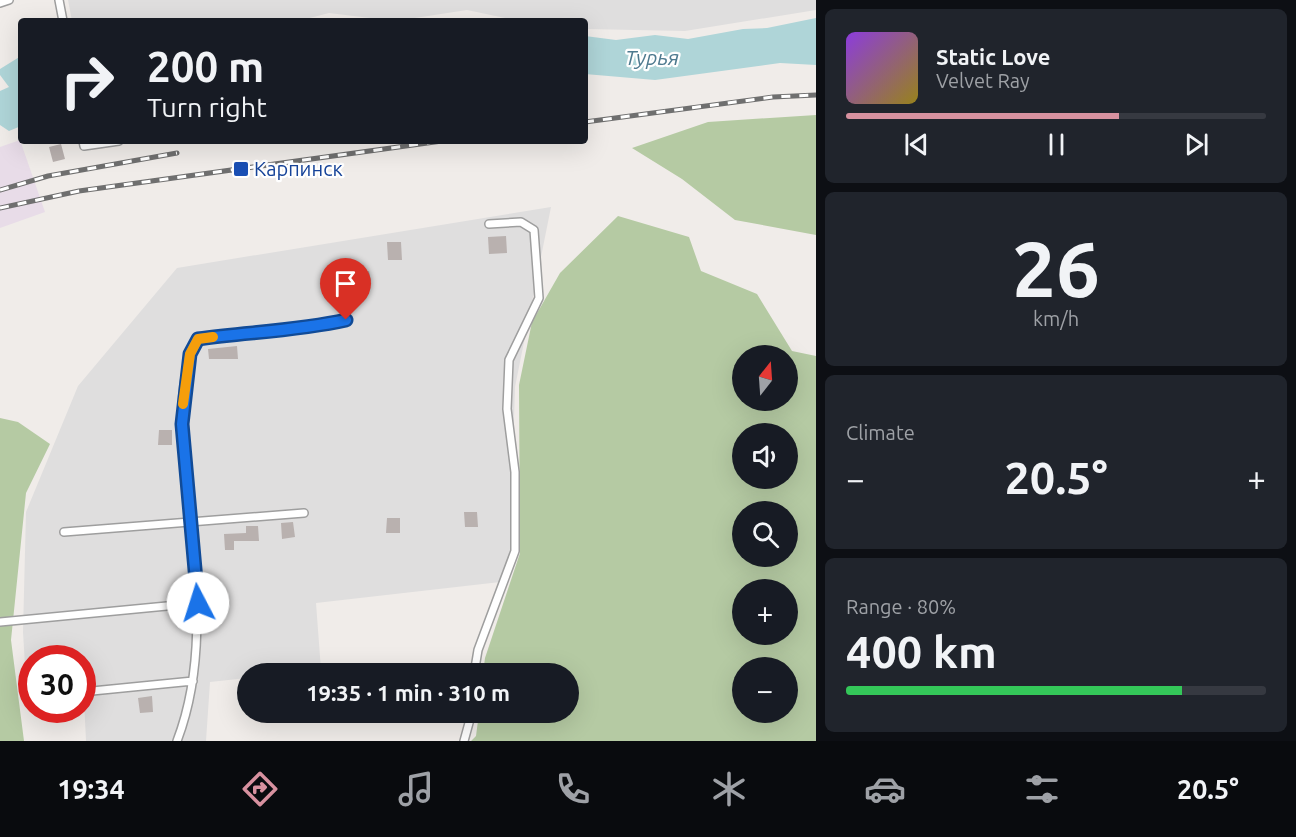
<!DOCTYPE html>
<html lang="en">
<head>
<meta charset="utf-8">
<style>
	body { margin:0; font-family:Ubuntu,sans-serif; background:#20242c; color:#f1f3f6; height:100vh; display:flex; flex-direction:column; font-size:22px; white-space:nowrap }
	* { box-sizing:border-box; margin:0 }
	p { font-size:20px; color:#9ea1a6 }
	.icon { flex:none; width:33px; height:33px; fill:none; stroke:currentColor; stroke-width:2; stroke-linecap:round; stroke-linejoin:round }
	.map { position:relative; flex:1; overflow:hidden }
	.sheet { display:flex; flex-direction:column; gap:9px; padding:9px; background:#0d0f14; width:480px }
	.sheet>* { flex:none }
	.hud { position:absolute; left:18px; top:18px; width:570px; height:126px; border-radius:6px; box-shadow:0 6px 24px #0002; background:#171b24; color:#f1f3f6; overflow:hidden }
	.needle { width:39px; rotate:17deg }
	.buttons { position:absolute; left:732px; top:345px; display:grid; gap:12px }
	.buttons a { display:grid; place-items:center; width:66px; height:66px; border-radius:50%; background:#171b24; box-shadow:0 6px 24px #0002; font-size:30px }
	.speed { position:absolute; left:18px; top:645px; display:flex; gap:12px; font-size:30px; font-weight:700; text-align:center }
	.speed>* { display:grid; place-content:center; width:78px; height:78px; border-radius:50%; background:#171b24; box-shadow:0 6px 24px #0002; line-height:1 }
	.speed .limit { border:9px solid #d22; background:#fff; color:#111 }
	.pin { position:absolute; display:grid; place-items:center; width:51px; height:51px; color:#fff; margin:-62px -26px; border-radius:50% 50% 50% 0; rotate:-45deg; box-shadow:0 0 6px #0007 }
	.pin .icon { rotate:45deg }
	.me { position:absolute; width:66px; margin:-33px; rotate:355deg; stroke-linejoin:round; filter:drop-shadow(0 0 4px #0008) }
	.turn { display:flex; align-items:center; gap:21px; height:126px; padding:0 30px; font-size:27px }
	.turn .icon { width:78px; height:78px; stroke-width:2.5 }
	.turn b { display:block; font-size:42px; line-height:51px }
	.big { font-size:45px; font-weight:600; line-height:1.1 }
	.sheet .widget { flex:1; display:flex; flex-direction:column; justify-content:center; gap:9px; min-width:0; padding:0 21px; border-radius:9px; background:#20242c }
	.sheet .dial { align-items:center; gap:0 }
	.dial b { font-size:78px; line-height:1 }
	.song { display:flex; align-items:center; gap:18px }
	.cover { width:72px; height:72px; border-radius:9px; background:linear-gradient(135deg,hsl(270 70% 55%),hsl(50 70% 35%)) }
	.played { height:6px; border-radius:3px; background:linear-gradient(90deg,#d7919f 65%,#363941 65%) }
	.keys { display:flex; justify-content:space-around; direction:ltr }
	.heat { display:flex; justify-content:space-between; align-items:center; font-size:33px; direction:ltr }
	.charge { height:9px; border-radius:4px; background:linear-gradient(90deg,#34c759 80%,#363941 0) }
	.trip { position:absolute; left:237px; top:663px; width:342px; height:60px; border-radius:30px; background:#171b24; box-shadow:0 6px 24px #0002; font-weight:600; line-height:60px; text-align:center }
	.menu { display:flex; height:96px; justify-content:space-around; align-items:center; background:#090b0e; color:#9ea1a6 }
	.menu .icon { width:42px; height:42px }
	.menu .on { color:#d7919f }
	.menu b { font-size:27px; color:#f1f3f6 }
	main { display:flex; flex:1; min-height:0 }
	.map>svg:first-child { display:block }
	.residential { fill:#dfdede }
	.industrial { fill:#e8dce8 }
	.forest { fill:#b5caa3; fill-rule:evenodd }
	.water { fill:#afd5d8 }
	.building { fill:#b9b1af }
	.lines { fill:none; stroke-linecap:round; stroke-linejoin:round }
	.street-casing { stroke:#9e9e9e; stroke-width:10 }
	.street { stroke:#fff; stroke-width:7 }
	.rail-casing { stroke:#6f6f6f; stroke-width:5 }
	.rail { stroke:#fff; stroke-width:3; stroke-dasharray:9; stroke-linecap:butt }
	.route-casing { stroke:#114b97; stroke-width:15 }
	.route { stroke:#1a73e8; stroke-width:10 }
	.slow { stroke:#f59e0b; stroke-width:10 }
	.transit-dot { fill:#1a4fb4; stroke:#fff; stroke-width:2 }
	.labels { text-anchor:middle; stroke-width:4.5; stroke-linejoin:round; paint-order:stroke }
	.transit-label { font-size:20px; fill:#164399; stroke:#fff; text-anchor:start }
	.water-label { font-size:21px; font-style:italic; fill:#4e7a8f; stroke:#fff }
</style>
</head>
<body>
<main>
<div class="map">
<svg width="816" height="741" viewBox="0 0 816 741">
	<rect width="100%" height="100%" fill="#f0ece9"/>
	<path class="residential" d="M68,0H816V10L685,31L585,29V21H519L467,10L395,21L329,13L298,21H72Z
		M551,207L515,387L509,581L316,603L321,670L248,674L247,678L210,682L206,741H86L82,658H32L31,699H27L23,632L26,512L78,386L177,268Z"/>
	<path class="industrial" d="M20,140L45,212L0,228V147Z"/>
	<path class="forest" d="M816,115V235L735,220L682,179L632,148L708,122Z
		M618,216L689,237L701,271L757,294L792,351L816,356V741H471L476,736L479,713L568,712V674L483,673L485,658L520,553L519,385L532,322L560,273ZM742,356H788V400H742ZM742,434H788V478H742ZM742,512H788V556H742ZM742,590H788V634H742ZM742,668H788V712H742Z
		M0,418L18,422L50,444L26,493L11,640L24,741H0Z"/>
	<path class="water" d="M816,18V65L780,63L655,80L585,74V36L616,40L655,35L688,39L743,29L767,28Z
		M21,56V126L9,131L0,125V91L9,87L0,75V69Z"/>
	<path class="building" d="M61,144L65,159L53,162L49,147Z
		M506,236L507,253L489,254L488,237Z
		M387,242H401L402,260H388Z
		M369,271L371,281L350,285L349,274Z
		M237,346L238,359H209L208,349Z
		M159,430H172V445H158Z
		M464,512H477L478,527H465Z
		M387,518H400V533H386Z
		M293,522L295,537L282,539L281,523Z
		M246,526H258L259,541H234V550H225L224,534L246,533Z
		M152,696L153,712L140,713L138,698Z"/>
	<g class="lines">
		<g class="street-casing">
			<path id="street" d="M59,0L63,21
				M0,3L9,0
				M83,141L84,146L119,141
				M64,532L304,513
				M0,622L198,603
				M474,674L478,650L515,551V472L507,409L509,360L539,298L534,230L521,222L489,224
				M82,692L193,681
				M177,741C207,663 196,578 189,496C184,445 173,386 198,339C248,332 297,331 346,320
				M464,741L472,712"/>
		</g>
		<use href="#street" class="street"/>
		<g class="rail-casing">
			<path id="rail" d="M585,122L773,97L816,95
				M0,190L48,176L177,153
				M0,208L79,191L442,141"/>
		</g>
		<use href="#rail" class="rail"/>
	</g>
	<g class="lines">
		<g class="route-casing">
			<path id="route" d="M198,603L182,424L190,354L198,339C248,332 297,331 346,320"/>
		</g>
		<use href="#route" class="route"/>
		<path class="slow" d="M183,404L190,354L198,339L213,337"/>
	</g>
	<rect class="transit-dot" x="233" y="161" width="16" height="16" rx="3"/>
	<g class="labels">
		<g class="transit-label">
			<text x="254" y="176">Карпинск</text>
		</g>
		<g class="water-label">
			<text x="652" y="65">Турья</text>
		</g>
	</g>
</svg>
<div class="buttons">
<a><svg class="needle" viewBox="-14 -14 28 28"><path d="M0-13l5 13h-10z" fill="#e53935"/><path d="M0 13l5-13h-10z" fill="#9ea1a6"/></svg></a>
<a><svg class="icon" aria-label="sound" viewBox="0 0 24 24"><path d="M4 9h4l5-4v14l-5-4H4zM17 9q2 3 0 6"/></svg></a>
<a><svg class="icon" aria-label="search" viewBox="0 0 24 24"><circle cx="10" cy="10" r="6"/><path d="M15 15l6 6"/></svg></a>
<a>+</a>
<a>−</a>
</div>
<div class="speed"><div class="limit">30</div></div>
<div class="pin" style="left:346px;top:320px;background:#d93025"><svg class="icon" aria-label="arrive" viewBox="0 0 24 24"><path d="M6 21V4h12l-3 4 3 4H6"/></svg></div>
<svg class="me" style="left:198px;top:603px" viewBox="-20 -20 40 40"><circle r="19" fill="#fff"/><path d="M0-13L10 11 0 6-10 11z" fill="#1a73e8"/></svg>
<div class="trip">19:35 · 1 min · 310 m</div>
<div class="hud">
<div class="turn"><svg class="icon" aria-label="right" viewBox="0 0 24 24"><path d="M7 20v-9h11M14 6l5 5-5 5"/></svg><div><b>200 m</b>Turn right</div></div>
</div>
</div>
<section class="sheet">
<div class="widget">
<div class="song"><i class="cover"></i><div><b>Static Love</b><p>Velvet Ray</p></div></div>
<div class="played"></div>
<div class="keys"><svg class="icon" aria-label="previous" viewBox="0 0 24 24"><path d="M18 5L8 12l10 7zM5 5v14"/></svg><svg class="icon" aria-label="pause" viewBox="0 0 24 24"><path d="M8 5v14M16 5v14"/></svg><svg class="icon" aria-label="next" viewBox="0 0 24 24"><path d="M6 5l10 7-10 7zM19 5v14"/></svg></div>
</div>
<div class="widget dial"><b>26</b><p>km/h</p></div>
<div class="widget"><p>Climate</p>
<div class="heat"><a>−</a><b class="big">20.5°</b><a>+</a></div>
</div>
<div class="widget"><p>Range · 80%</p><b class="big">400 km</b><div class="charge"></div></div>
</section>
</main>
<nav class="menu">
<b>19:34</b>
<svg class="icon on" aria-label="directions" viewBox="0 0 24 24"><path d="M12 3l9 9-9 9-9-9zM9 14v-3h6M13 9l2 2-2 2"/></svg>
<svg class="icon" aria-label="music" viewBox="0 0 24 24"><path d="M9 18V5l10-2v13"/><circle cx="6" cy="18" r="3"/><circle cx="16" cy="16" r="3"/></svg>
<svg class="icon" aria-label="phone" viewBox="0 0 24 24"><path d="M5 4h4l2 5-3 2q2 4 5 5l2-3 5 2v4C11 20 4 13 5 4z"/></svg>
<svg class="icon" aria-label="climate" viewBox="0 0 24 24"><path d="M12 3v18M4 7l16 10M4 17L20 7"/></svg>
<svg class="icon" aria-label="car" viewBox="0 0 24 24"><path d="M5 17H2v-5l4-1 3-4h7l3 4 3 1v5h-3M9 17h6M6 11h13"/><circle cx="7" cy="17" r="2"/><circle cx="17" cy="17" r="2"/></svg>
<svg class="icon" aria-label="filters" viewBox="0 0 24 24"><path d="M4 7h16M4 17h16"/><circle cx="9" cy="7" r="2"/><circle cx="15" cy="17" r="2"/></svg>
<b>20.5°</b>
</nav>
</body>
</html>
